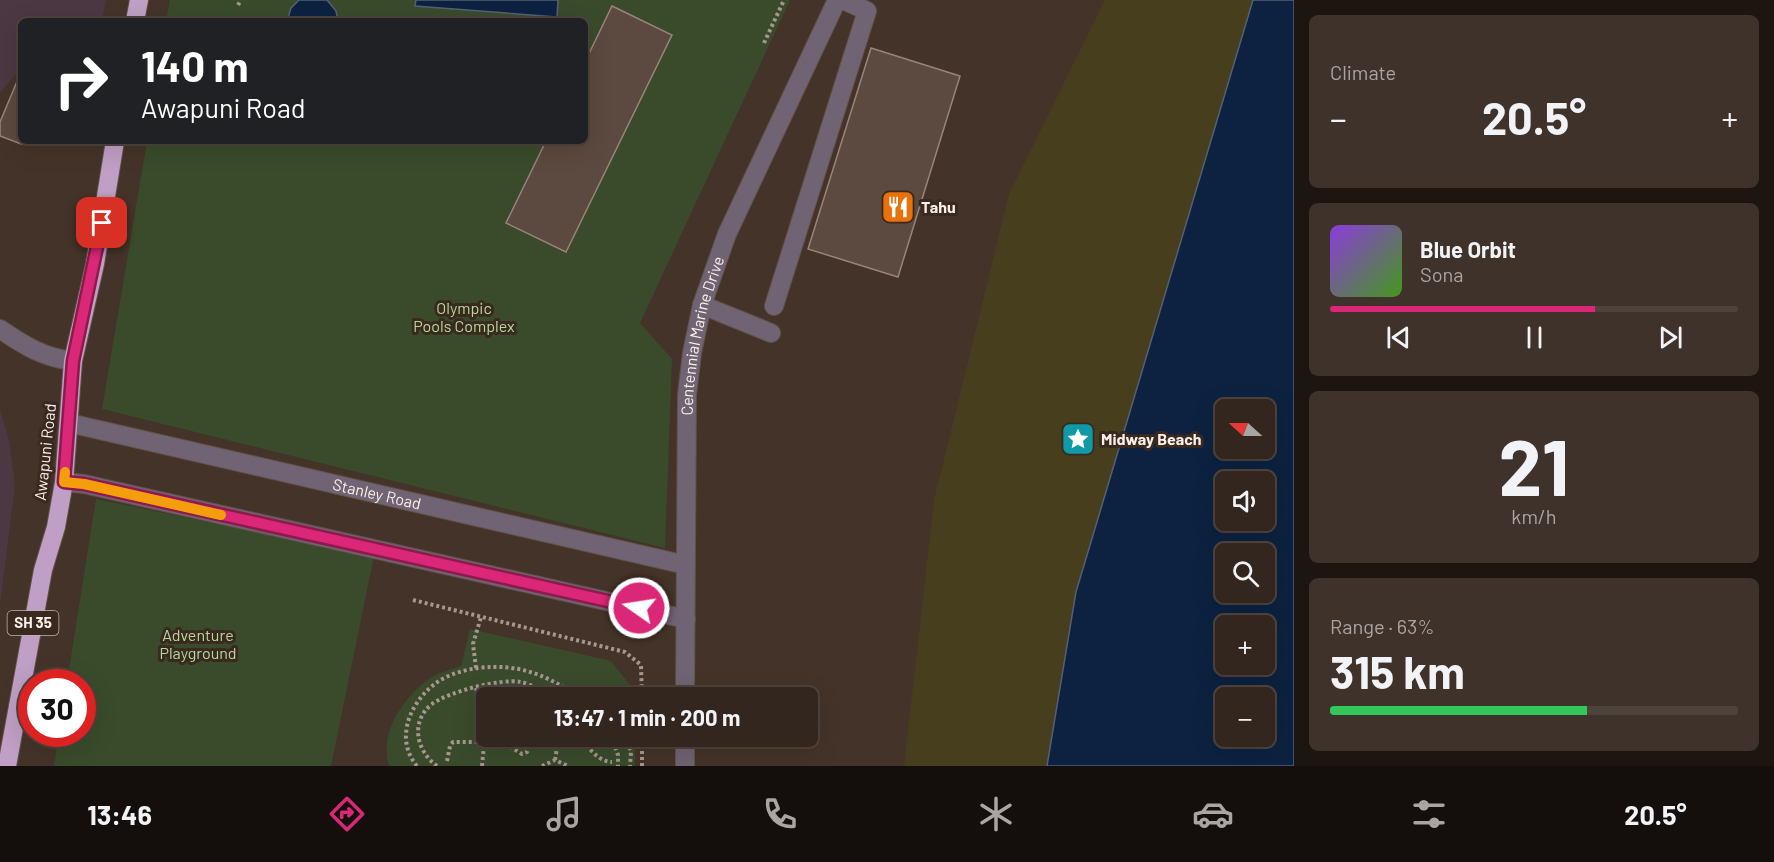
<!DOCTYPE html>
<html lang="en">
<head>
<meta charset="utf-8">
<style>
	body { margin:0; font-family:Barlow,sans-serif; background:#3e322b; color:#f1f3f6; height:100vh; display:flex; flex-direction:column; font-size:22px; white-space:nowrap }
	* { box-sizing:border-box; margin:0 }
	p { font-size:20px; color:#a9a5a4 }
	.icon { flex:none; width:33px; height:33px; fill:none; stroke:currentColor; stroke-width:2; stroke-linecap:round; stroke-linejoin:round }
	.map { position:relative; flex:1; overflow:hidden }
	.drawer { display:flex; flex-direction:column; gap:15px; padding:15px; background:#1c1510; width:480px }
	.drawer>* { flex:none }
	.top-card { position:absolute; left:18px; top:18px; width:570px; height:126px; border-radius:9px; box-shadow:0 6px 24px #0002,0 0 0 2px #4e433c; background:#202124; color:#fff; overflow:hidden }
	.needle { width:39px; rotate:291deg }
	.buttons { position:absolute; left:1215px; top:399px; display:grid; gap:12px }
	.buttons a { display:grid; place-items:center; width:60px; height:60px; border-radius:9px; background:#33261e; box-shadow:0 6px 24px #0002,0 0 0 2px #4e433c; font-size:30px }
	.speed { position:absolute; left:18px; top:669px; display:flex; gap:12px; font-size:30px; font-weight:700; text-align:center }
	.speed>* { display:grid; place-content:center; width:78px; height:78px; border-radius:50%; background:#33261e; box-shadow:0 6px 24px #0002,0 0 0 2px #4e433c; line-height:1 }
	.speed .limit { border:9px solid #d22; background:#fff; color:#111 }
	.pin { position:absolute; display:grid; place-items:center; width:51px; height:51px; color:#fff; margin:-26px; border-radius:12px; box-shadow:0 3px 9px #0006 }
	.me { position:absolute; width:66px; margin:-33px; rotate:283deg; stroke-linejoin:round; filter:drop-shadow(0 0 4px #0008) }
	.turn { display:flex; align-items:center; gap:21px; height:126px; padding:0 24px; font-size:27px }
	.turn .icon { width:78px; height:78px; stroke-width:2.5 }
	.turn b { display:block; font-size:42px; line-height:51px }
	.big { font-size:45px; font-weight:700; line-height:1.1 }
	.drawer .widget { flex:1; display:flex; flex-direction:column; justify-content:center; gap:9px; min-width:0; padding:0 21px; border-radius:9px; background:#3e322b }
	.drawer .dial { align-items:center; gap:0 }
	.dial b { font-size:78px; line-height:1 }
	.song { display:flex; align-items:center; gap:18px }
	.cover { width:72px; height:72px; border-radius:9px; background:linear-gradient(135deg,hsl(270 70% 55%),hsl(100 70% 35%)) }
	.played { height:6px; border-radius:3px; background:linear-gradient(90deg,#db2777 65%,#4e433c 65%) }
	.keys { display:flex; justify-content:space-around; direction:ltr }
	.heat { display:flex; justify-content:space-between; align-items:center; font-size:33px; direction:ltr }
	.charge { height:9px; border-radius:4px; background:linear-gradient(90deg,#34c759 63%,#4e433c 0) }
	.trip { position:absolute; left:476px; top:687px; width:342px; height:60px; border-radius:9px; background:#33261e; box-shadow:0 6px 24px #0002,0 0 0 2px #4e433c; font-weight:700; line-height:60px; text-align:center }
	.tabs { display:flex; height:96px; justify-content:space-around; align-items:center; background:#140f0c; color:#a9a5a4 }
	.tabs .icon { width:42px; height:42px }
	.tabs .on { color:#db2777 }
	.tabs b { font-size:27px; color:#f1f3f6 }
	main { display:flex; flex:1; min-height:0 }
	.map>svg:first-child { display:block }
	.industrial { fill:#4b3842 }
	.green { fill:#3a4b2c }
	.sand { fill:#473e1e }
	.water { fill:#0c2240; stroke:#546073; stroke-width:1.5; fill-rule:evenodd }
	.building { fill:#5c493f; stroke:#998479; stroke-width:1.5 }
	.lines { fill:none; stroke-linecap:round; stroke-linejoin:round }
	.minor-casing { stroke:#615147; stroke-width:20 }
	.highway-casing { stroke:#615147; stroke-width:20 }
	.path { stroke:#a6978f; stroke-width:4; stroke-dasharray:3 3; stroke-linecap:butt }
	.minor { stroke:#706373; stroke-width:18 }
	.highway { stroke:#bf9fc5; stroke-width:18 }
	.route-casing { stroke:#8e194d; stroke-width:15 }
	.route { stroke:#db2777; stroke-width:10 }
	.slow { stroke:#f59e0b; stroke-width:10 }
	.labels { text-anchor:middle; stroke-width:6; stroke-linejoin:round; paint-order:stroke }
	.shield { fill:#39291e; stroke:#c2b4ad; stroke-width:1.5 }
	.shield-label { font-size:15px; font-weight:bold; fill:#fcf0ea }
	.poi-label { font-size:16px; font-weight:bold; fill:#fcf0ea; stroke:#39291e; text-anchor:start }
	.park-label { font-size:16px; fill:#b5d998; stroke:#39291e }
	.street-label { font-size:16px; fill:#fcf0ea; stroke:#39291e }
</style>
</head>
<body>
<main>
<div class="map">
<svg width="1294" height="766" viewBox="0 0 1294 766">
	<rect width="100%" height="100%" fill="#443328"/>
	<path class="industrial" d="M0,0H106L102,21H21V68L0,93Z
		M0,409L9,441L15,485L0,605Z"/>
	<path class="green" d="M170,0H790L640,323L672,359L665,548L102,409L147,141H585V21H166Z
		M96,499L374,556L331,766H54L59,734H82V682H67Z
		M470,629L611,661L635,691V698H486V736L635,737V766H389C379,734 402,700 426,681C436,673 449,670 461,666Z"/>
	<path class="sand" d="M1105,0H1294L1214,378L1172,766H904L934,500L1009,194Z"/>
	<path class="water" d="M299,0H327L336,11L338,21H287L291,8Z
		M416,0H558L557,17L415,6Z
		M1253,0H1294V766H1047L1076,592ZM1226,410H1264V448H1226ZM1226,482H1264V520H1226ZM1226,554H1264V592H1226ZM1226,626H1264V664H1226ZM1226,698H1264V736H1226Z"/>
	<path class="building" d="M612,6L672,35L566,252L506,223L546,141H585V62Z
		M871,48L960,76L898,277L808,249Z
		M21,72V144L0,136V122Z"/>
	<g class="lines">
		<g class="minor-casing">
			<g id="minor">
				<path d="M702,305L771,333"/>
				<path d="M774,306L867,11L843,0"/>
				<path d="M0,329C23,345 44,358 73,361"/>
				<path id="s1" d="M69,423L686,565"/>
				<path d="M64,482L84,484L686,619"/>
				<path id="s2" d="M685,698L687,395L692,353L702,305L727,234L837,0"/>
				<path d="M685,766V736"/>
			</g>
		</g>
		<g class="highway-casing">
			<path id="highway" d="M135,21L139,0
				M7,766L43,570L56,527L64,482L73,361L95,264L115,141"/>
		</g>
		<path class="path" d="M238,5L241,0
			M764,43L784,0
			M413,600L625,652L641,665L642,698
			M476,668L473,644L481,617
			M476,688L486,722
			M571,736C589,741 593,761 612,762
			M611,736L618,755V766
			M625,736L631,751L630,766
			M492,743L511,747L522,754L527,752L534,736
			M555,760L559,736
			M447,761L450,746L453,742H477
			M417,766C394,739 410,702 436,683C451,672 475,667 493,667C528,666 553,680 582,698
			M437,766C416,751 410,721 432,704C448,692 501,678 521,682C531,684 544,692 554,698
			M482,766L486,723
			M542,766L555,760L568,766
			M642,766V736"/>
		<use href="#minor" class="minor"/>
		<use href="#highway" class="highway"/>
	</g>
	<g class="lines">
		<g class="route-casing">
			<path id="route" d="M102,223L73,361L64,482L84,484L639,608"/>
		</g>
		<use href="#route" class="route"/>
		<path class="slow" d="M65,472L64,482L84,484L221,515"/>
	</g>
	<defs>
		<g id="restaurant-square" transform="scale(1.725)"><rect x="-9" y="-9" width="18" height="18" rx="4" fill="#e8710a" stroke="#39291e"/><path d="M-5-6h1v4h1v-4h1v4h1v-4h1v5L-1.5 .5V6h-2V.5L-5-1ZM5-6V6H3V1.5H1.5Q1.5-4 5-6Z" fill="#fff"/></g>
		<g id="sight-square" transform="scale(1.725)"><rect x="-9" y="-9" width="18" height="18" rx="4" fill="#0f9aa8" stroke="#39291e"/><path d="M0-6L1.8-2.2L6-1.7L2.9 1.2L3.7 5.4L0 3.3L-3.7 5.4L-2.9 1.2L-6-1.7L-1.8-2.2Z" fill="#fff"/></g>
	</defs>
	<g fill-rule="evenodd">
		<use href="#restaurant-square" x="898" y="207"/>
		<use href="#sight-square" x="1078" y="439"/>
	</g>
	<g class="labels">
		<rect class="shield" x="7.5" y="611" width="51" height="24" rx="4.5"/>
		<g class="shield-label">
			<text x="33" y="628">SH 35</text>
		</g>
		<g class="poi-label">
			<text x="921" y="213">Tahu</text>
			<text x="1101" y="445">Midway Beach</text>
		</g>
		<g class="park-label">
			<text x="464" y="314">Olympic<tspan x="464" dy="18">Pools Complex</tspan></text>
			<text x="198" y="641">Adventure<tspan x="198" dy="18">Playground</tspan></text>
		</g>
		<g class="street-label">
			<text dy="6" stroke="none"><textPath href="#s2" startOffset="364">Centennial Marine Drive</textPath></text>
			<text transform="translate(45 452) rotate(-84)" y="6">Awapuni Road</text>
			<text dy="6" stroke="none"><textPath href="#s1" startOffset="316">Stanley Road</textPath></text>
		</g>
	</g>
</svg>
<div class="buttons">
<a><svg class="needle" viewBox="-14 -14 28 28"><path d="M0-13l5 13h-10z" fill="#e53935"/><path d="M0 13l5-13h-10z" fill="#a9a5a4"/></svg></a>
<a><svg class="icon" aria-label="sound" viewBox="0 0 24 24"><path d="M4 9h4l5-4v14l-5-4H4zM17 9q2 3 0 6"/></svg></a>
<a><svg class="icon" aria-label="search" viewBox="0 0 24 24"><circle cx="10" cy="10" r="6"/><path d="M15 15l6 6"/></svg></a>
<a>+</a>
<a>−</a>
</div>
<div class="speed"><div class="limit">30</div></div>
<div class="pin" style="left:102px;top:223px;background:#d93025"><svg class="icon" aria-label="arrive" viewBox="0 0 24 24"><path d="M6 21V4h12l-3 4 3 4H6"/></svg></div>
<svg class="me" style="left:639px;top:608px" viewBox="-20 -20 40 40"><circle r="17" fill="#db2777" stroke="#fff" stroke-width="3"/><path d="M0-11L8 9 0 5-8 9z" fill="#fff"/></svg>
<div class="trip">13:47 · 1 min · 200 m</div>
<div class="top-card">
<div class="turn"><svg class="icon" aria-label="right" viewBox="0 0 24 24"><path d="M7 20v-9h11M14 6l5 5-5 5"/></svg><div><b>140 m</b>Awapuni Road</div></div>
</div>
</div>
<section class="drawer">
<div class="widget"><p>Climate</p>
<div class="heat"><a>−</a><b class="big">20.5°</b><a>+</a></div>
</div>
<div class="widget">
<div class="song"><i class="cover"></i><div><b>Blue Orbit</b><p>Sona</p></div></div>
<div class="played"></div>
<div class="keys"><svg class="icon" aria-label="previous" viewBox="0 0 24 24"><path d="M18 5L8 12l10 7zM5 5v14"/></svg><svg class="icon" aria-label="pause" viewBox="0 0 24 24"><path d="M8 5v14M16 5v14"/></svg><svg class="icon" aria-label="next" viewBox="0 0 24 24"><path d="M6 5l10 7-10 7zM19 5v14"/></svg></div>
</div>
<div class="widget dial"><b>21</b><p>km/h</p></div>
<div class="widget"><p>Range · 63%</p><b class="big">315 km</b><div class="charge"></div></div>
</section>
</main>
<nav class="tabs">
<b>13:46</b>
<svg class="icon on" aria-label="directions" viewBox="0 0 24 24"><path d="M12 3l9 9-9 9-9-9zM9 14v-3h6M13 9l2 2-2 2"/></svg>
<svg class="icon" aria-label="music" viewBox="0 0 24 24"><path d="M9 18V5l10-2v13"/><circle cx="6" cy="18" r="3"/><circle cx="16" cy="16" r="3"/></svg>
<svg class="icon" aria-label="phone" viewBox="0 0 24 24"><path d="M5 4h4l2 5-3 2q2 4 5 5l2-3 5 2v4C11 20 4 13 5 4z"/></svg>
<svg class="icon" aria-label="climate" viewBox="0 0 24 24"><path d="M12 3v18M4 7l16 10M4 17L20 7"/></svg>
<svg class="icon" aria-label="car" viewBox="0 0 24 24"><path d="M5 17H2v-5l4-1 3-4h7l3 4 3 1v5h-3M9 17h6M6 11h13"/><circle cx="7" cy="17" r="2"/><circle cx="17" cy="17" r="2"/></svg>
<svg class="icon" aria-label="filters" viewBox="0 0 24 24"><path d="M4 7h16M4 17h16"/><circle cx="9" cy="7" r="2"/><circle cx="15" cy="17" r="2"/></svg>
<b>20.5°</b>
</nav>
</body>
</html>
